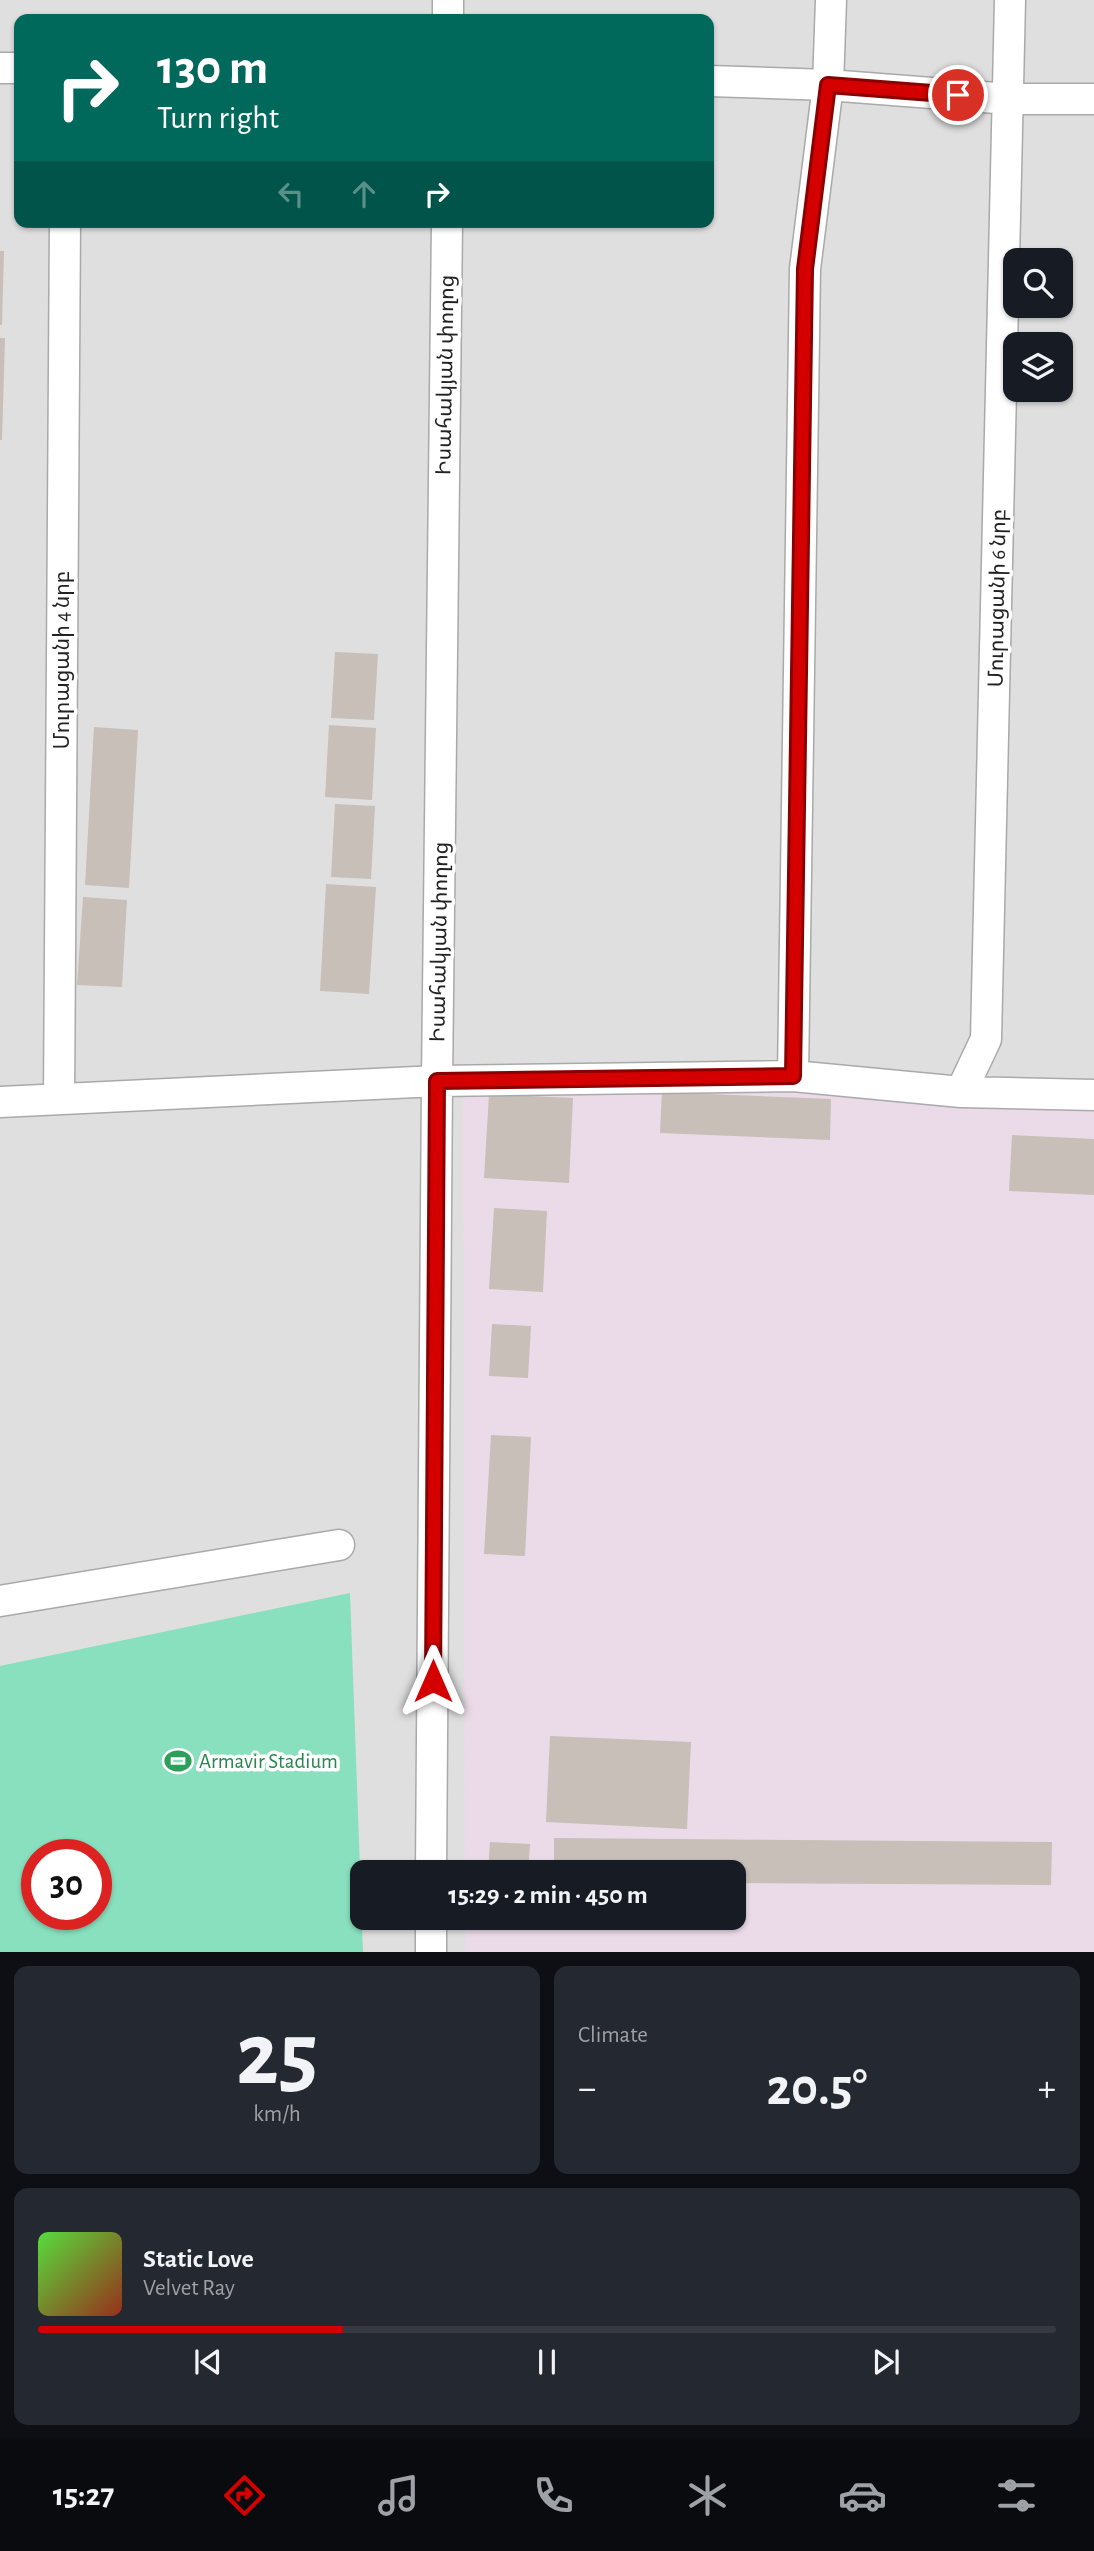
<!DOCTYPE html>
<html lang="en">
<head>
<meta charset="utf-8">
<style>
	body { margin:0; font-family:"Alegreya Sans","Noto Sans Armenian",sans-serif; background:#242831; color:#f1f3f6; height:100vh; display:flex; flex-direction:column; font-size:26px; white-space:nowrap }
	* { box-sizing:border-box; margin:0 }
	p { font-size:23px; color:#9ea1a6 }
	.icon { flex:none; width:38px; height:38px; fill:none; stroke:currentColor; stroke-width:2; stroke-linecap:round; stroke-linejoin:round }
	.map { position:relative; height:1952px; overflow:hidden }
	.details { display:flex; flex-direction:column; gap:14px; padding:14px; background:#0d0f14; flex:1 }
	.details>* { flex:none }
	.banner { position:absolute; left:14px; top:14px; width:700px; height:214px; border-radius:14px; box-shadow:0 2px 5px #0004; background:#00695c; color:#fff; overflow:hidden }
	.fabs { position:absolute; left:1003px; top:248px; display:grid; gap:14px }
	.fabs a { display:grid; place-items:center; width:70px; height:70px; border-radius:14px; background:#171b24; box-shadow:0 2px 5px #0004; font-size:35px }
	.speed { position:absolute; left:21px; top:1839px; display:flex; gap:14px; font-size:35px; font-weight:700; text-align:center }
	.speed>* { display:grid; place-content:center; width:91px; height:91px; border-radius:50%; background:#171b24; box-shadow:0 2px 5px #0004; line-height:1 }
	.speed .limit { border:10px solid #d22; background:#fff; color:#111 }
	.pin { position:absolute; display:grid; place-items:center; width:60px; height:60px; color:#fff; margin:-30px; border:4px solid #fff; border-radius:50%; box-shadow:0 2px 7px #0007 }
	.me { position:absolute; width:77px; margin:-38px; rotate:0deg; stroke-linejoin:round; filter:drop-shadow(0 0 5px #0008) }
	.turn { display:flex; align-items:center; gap:24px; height:147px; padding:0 28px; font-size:32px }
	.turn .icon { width:91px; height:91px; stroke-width:2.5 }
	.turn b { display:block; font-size:49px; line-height:60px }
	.lanes { display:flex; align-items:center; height:66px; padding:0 28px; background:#0003; justify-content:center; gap:35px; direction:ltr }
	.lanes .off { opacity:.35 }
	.big { font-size:52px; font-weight:700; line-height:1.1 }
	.details .card { flex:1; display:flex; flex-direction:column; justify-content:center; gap:10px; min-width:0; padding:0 24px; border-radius:14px; background:#242831 }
	.details .dial { align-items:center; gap:0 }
	.dial b { font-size:91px; line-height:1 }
	.song { display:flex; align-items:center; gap:21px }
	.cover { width:84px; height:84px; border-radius:10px; background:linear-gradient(135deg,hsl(110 70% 55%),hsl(10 70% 35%)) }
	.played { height:7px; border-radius:4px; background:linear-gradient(90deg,#d40000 30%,#363941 30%) }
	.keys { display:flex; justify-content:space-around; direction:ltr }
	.heat { display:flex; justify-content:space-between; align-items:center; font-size:38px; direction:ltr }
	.details .tiles { flex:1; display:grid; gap:14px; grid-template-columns:1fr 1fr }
	.card:last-child { grid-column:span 2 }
	.trip { position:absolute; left:350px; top:1860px; width:396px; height:70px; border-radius:14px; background:#171b24; box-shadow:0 2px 5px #0004; font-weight:700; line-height:70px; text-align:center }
	.tab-bar { display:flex; height:112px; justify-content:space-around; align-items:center; background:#090b0e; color:#9ea1a6 }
	.tab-bar .icon { width:49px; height:49px }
	.tab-bar .current { color:#d40000 }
	.tab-bar b { font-size:32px; color:#f1f3f6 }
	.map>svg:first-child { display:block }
	.residential { fill:#e0dfdf; fill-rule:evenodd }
	.industrial { fill:#ebdbe8 }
	.pitch { fill:#88e0be; fill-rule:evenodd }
	.building { fill:#c7bfb8 }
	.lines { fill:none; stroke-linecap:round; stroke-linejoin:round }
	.minor-casing { stroke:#a9a9a9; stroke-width:33 }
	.minor { stroke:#fff; stroke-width:30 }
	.route-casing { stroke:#8a0000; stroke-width:18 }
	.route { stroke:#d40000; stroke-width:12 }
	.labels { text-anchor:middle; stroke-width:7; stroke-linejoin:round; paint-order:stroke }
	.street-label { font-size:21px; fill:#222; stroke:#fff }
	.leisure-label { font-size:21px; fill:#27864d; stroke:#fff; text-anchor:start }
</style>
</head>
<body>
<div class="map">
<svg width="1094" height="1953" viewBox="0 0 1094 1953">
	<rect width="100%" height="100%" fill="#f2efe9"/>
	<path class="residential" d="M0,0H1094V1952H0ZM19,19H709V222H19ZM1015,261H1060V306H1015ZM1015,345H1060V390H1015ZM37,1855H96V1914H37ZM362,1872H733V1918H362Z"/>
	<path class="industrial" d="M463,1080L1094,1085V1952H465V1918H733V1872H465Z"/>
	<path class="pitch" d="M350,1593L363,1952H0V1666ZM37,1855H96V1914H37Z"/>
	<path class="building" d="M0,251H4L2,325H0Z
		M0,338H5L2,440H0Z
		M335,652L378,654L374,720L331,718Z
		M329,725L376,728L372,800L325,797Z
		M94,727L138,730L129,888L85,885Z
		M335,804L375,806L371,879L331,877Z
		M326,884L376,887L369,994L320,991Z
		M83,897L127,900L122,987L77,985Z
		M662,1092L831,1099L830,1140L660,1133Z
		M489,1094L573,1098L569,1183L484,1178Z
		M1012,1135L1094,1139V1195L1009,1191Z
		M494,1208L547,1211L543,1292L489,1289Z
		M492,1324L531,1326L528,1378L489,1376Z
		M491,1435L531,1437L525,1556L484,1554Z
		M550,1736L691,1742L687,1829L546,1822Z
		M554,1838L1052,1842L1051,1885L733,1883V1872H554Z
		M490,1842L530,1844L528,1872H488Z"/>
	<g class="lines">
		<g class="minor-casing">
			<path id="minor" d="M448,0V19
				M0,68H19
				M709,81L828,85L1009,99H1094
				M793,1076L805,269L828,85L831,0
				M961,1092L986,1039L1010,0
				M59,1098L65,222
				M0,1102L437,1081L793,1076L961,1092L1094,1095
				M0,1601L339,1545
				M431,1872L437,1081L447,222
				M431,1953V1918"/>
		</g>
		<use href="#minor" class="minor"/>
	</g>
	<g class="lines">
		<g class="route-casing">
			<path id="route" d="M433,1681L437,1081L793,1076L805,269L828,85L958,95"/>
		</g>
		<use href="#route" class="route"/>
	</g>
	<defs>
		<g id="stadium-bare" transform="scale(2.1)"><path d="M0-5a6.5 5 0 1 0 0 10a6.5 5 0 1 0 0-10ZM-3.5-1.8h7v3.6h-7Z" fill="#2e9e5b" stroke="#fff" stroke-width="2.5" paint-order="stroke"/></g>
	</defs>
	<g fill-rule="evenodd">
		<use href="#stadium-bare" x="178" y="1761"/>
	</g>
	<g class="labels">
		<g class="street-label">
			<text transform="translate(445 375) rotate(-89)" y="7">Իսահակյան փողոց</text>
			<text transform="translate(997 598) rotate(-89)" y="7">Մուրացանի 6 նրբ</text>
			<text transform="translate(62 660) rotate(-90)" y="7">Մուրացանի 4 նրբ</text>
			<text transform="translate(439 942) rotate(-89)" y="7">Իսահակյան փողոց</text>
		</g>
		<g class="leisure-label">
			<text x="199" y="1768">Armavir Stadium</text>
		</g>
	</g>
</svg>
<div class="fabs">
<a><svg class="icon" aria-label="search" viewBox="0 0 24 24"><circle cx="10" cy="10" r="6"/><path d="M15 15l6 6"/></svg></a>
<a><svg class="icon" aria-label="layers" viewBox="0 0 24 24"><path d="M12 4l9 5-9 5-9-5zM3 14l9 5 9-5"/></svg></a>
</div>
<div class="speed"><div class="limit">30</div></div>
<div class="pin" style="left:958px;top:95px;background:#d93025"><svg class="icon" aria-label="arrive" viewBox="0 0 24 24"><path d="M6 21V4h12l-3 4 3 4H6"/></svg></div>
<svg class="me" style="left:433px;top:1681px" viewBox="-20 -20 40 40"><path d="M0-17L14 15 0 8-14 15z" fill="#d40000" stroke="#fff" stroke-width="4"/></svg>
<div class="trip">15:29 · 2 min · 450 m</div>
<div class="banner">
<div class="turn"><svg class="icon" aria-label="right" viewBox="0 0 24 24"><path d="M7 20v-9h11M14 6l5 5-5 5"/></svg><div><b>130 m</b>Turn right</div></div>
<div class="lanes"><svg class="icon off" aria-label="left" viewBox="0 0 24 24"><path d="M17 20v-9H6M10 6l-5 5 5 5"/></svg><svg class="icon off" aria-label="ahead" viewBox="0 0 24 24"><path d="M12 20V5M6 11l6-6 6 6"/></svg><svg class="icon" aria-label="right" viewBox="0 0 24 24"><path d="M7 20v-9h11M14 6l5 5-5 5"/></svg></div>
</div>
</div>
<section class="details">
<div class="tiles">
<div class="card dial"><b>25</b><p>km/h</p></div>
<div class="card"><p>Climate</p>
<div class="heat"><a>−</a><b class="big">20.5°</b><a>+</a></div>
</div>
<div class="card">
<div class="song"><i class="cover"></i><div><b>Static Love</b><p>Velvet Ray</p></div></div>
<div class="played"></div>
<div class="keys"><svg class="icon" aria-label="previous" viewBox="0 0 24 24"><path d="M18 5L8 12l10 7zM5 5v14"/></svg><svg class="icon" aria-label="pause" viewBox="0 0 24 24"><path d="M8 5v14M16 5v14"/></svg><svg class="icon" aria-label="next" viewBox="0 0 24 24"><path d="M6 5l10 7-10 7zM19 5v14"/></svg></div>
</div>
</div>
</section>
<nav class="tab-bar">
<b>15:27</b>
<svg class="icon current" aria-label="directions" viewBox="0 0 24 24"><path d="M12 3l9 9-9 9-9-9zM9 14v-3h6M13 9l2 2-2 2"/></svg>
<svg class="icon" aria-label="music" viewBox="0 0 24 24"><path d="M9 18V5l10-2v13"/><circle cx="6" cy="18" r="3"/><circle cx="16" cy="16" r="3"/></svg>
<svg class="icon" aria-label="phone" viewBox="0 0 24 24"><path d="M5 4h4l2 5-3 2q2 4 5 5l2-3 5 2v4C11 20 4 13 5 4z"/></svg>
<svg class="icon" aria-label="climate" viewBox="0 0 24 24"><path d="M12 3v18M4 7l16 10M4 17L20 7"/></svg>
<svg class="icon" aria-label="car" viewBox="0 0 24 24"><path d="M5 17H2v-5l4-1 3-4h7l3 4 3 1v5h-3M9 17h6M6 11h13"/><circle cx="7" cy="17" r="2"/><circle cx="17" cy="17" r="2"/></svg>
<svg class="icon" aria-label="filters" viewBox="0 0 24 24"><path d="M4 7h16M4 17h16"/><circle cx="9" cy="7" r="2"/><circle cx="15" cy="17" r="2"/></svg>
</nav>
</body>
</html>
